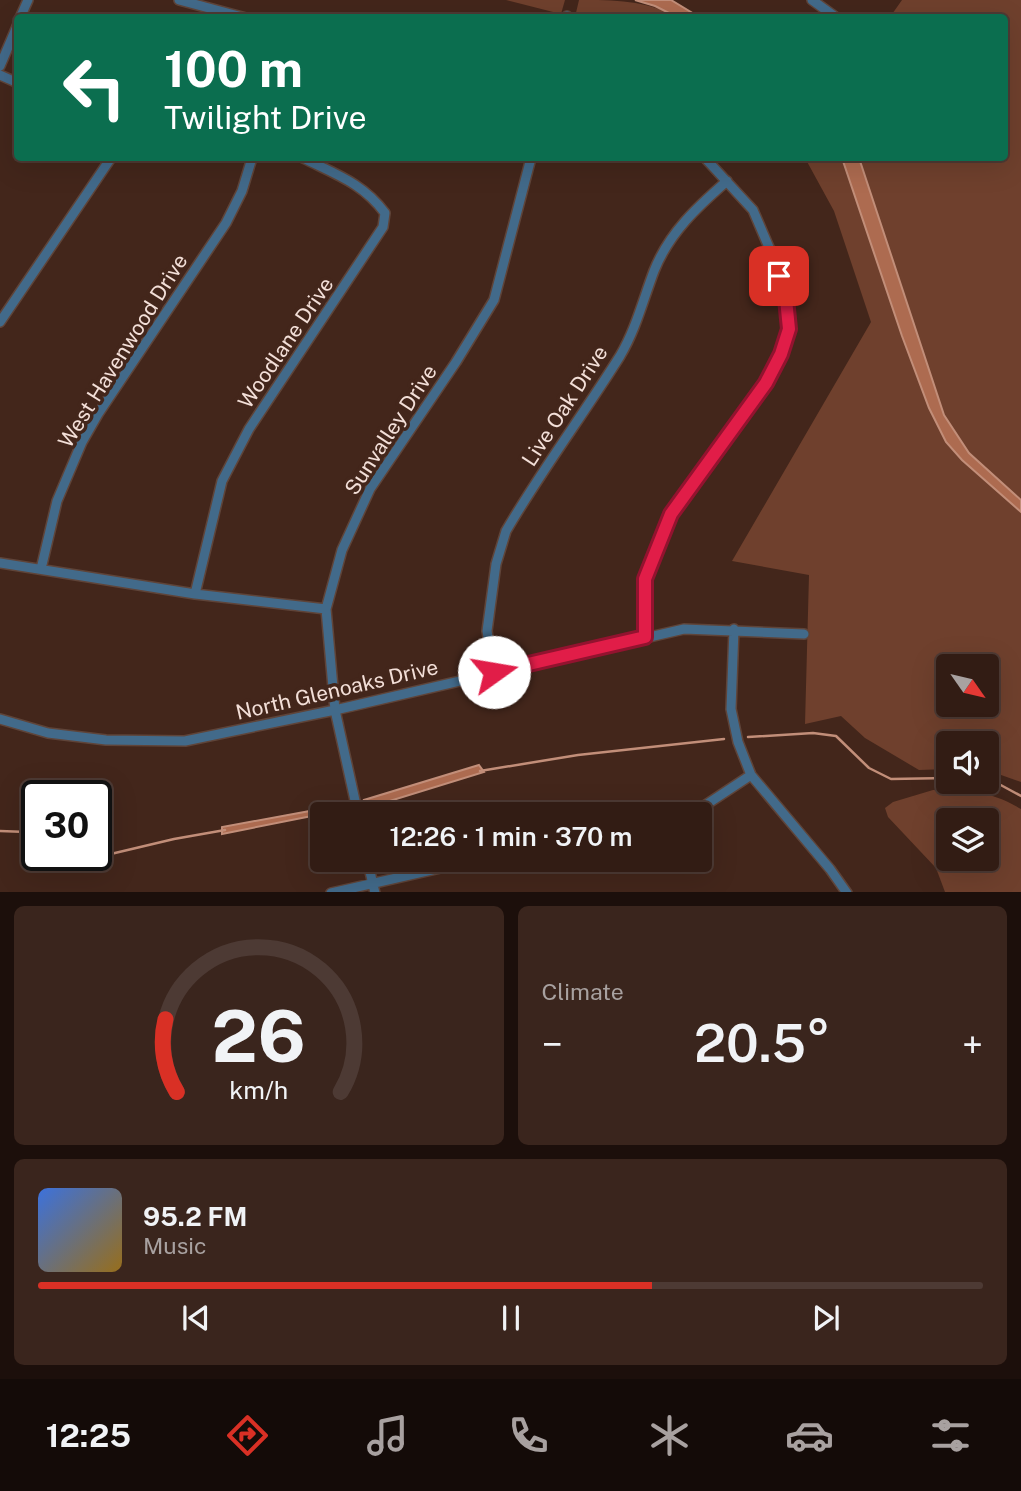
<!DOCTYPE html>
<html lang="en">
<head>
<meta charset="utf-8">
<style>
	body { margin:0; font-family:"Public Sans",sans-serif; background:#3a251d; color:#f1f3f6; height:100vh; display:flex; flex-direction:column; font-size:26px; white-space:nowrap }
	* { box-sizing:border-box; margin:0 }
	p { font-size:23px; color:#a8a1a0 }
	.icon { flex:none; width:38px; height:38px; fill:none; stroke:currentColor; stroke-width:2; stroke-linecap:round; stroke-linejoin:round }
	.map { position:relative; height:892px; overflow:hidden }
	.sheet { display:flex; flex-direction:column; gap:14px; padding:14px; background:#1c0f0b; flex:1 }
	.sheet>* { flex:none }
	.top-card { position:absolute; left:14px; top:14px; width:994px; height:147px; border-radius:7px; box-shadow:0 7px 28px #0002,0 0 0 2px #4d3a34; background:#0b6e4f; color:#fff; overflow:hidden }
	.needle { width:46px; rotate:124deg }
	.buttons { position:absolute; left:936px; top:654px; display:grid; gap:14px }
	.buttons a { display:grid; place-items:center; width:63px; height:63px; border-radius:7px; background:#321c14; box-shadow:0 7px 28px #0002,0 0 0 2px #4d3a34; font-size:35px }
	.speed { position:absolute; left:21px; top:780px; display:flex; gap:14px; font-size:35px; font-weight:700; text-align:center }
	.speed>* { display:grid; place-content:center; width:91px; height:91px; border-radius:50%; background:#321c14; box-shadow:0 7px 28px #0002,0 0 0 2px #4d3a34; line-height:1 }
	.speed .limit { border:4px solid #111; border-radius:10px; background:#fff; color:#111 }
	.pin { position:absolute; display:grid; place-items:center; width:60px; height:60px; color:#fff; margin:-30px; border-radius:14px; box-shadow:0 4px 10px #0006 }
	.me { position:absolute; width:77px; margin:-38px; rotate:77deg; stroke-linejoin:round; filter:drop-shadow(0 0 5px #0008) }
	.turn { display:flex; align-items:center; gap:24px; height:147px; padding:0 35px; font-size:32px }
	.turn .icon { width:91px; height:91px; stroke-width:2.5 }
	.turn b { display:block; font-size:49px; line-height:60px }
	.big { font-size:52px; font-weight:600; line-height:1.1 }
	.sheet .card { flex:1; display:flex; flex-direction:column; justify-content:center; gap:10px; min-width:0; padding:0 24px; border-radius:10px; background:#3a251d }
	.sheet .dial { align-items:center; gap:0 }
	.dial svg { height:182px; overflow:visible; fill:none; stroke:#4d3a34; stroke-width:7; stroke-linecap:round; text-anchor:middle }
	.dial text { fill:#f1f3f6; stroke:none }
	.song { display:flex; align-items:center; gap:21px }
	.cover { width:84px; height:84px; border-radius:10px; background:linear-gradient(135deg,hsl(220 70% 55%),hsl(40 70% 35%)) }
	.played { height:7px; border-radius:4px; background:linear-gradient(90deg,#d93025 65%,#4d3a34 65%) }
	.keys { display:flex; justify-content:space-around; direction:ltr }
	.heat { display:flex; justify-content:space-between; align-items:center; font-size:38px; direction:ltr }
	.sheet .tiles { flex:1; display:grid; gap:14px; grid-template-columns:1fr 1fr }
	.card:last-child { grid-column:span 2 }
	.trip { position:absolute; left:310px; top:802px; width:402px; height:70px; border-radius:7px; background:#321c14; box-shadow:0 7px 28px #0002,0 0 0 2px #4d3a34; font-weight:600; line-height:70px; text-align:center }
	.tabs { display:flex; height:112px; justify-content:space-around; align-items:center; background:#140b08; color:#a8a1a0 }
	.tabs .icon { width:49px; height:49px }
	.tabs .on { color:#d93025 }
	.tabs b { font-size:32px; color:#f1f3f6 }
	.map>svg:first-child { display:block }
	.green { fill:#6f402d; fill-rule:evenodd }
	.water { fill:#ad6b50; stroke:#c28e79; stroke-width:2 }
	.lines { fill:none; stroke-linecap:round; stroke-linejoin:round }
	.stream { stroke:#c28e79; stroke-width:2.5 }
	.street-casing { stroke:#5f4439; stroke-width:12 }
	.street { stroke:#426a8a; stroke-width:9 }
	.route-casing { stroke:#92132f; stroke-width:18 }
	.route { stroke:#e11d48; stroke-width:12 }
	.labels { text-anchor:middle; stroke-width:7; stroke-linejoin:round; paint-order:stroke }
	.street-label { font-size:21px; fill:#f3dfd8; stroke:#43261b }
</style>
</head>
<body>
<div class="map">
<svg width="1021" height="893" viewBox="0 0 1021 893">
	<rect width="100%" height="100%" fill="#43261b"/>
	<path class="green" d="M506,0H565L561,14Z
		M579,0C614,0 646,0 677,17L579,18L575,17Z
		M902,0H1021V500L969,453L944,415L859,158H1004V18L890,17Z
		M805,158H842L902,336L929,408L946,442L962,460L1021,512V782L987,770V744H948V769L919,770L865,738L841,716L805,724L809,575L732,561L871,322L834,211ZM948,667H987V705H948Z
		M933,790C969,791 989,790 1021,809V892H945L936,868L888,817L885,808L893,802ZM948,821H987V859H948Z"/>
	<path class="water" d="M635,0H671L699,17H677L655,6Z
		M842,158H859L944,415L969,453L1021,500V512L962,460L946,442L929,408L902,336Z
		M479,765L484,772L367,808L364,800Z
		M348,804L350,810L322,814L222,834V827Z"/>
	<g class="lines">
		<path class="stream" d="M748,737L813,733L836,736L869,768L891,779L948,778
			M480,771L578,755L724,739
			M987,782L997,783L1021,796
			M0,831L27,832L37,838
			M66,856L77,862L174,839L225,830"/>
		<g class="street-casing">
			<path id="street" d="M179,0L246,18
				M812,0L837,18
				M20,18L28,0
				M567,18V16
				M0,66L18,24
				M0,75L18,83
				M0,322L111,158
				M0,563L195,594L326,609
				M41,569L57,501L82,442L98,414L226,223L242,191L252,158
				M195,594L222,481L249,429L383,227L385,213C363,183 335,174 303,158
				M734,629L731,709L738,742L751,775L830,869L847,893
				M645,637V579L672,514L766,383L781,354L789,329L786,299L771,252L753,210L705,158
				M494,672L487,631L496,564L506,531C541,471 583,415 620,356C636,329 643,300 654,271C669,233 697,207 727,181
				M0,719L48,733L106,740L185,741L335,710L684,629L804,634
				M358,814L335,710L326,609L342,550L370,489L456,362L494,300L531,158
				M687,814L695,812L751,775
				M367,859L375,893
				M331,893L480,859"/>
		</g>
		<use href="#street" class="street"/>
	</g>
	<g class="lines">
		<g class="route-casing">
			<path id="route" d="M494,672L645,637V579L671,514L766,383L781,354L789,329L786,299L779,276"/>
		</g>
		<use href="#route" class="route"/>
	</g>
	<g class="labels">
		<g class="street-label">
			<text transform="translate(286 343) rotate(-56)" y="7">Woodlane Drive</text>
			<text transform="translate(123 351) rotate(-58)" y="7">West Havenwood Drive</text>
			<text transform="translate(565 406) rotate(-57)" y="7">Live Oak Drive</text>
			<text transform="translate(391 430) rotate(-57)" y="7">Sunvalley Drive</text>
			<text transform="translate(337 690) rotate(-13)" y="7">North Glenoaks Drive</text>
		</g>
	</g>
</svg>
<div class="buttons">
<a><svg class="needle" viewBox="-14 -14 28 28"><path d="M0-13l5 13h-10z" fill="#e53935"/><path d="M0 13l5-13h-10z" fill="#a8a1a0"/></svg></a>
<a><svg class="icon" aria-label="sound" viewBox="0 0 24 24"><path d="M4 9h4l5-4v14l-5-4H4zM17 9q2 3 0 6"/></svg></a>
<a><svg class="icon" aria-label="layers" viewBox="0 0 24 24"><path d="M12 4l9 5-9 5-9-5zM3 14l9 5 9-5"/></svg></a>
</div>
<div class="speed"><div class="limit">30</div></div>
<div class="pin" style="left:779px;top:276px;background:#d93025"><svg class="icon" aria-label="arrive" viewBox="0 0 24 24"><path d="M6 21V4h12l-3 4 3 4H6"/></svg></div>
<svg class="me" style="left:494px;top:672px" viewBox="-20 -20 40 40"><circle r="19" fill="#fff"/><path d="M0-13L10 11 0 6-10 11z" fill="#e11d48"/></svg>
<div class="trip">12:26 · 1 min · 370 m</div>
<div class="top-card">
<div class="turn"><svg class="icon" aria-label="left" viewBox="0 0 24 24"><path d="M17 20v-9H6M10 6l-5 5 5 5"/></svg><div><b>100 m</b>Twilight Drive</div></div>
</div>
</div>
<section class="sheet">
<div class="tiles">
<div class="card dial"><svg viewBox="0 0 100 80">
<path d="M14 69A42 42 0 1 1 86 69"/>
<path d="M14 69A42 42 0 0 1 9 37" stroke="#d93025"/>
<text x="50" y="56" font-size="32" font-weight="700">26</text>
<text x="50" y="72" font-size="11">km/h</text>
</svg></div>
<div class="card"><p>Climate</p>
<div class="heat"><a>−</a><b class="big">20.5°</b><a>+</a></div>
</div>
<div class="card">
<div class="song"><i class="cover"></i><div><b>95.2 FM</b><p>Music</p></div></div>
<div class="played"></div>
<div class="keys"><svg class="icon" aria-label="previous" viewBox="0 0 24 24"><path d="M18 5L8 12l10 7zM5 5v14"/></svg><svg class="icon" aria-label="pause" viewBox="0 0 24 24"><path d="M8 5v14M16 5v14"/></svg><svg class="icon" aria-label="next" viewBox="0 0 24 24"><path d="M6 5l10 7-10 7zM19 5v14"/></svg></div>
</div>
</div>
</section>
<nav class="tabs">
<b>12:25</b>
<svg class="icon on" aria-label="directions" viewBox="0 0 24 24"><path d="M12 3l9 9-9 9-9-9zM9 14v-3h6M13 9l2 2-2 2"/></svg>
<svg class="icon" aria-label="music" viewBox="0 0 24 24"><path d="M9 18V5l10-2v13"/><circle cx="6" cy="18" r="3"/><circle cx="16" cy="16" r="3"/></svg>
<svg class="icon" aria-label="phone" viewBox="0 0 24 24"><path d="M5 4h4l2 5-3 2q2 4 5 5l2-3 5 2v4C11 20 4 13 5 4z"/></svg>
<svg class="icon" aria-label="climate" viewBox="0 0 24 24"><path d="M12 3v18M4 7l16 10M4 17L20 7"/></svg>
<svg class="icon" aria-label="car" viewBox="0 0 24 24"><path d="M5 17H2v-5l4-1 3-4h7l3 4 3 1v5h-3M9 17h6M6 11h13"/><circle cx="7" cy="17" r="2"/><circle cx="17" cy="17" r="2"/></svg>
<svg class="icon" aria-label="filters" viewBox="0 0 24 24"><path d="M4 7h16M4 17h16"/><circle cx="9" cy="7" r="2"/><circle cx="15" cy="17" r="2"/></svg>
</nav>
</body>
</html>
